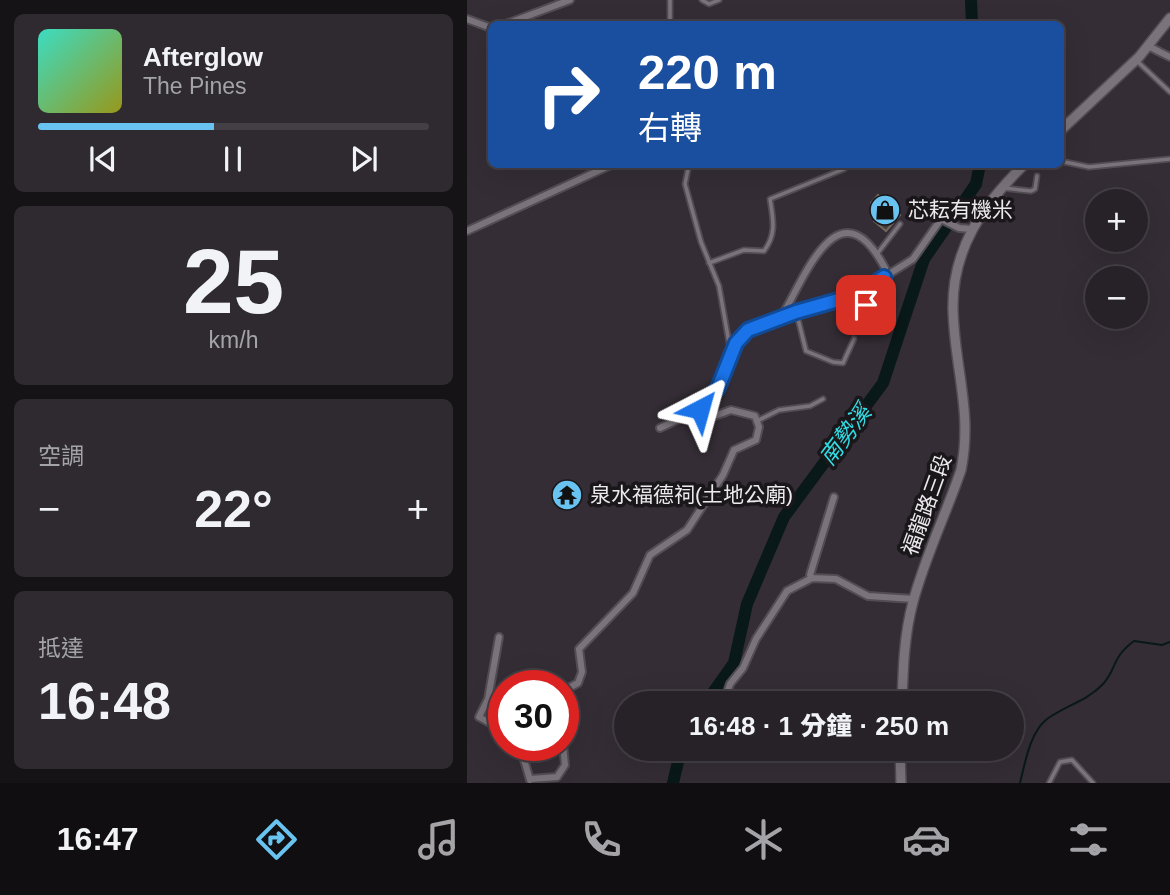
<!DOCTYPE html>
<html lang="zh-TW">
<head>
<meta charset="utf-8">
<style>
	body { margin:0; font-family:Helvetica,"Noto Sans TC",sans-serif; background:#2f2a30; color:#f1f3f6; height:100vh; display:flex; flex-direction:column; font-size:26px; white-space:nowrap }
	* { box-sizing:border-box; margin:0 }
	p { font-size:23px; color:#a4a4a8 }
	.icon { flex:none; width:38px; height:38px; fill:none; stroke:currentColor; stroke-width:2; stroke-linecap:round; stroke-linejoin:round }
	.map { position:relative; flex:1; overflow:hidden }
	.sheet { display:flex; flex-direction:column; gap:14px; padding:14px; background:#151316; width:467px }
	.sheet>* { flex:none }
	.guide { position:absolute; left:21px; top:21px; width:576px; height:147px; border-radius:10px; box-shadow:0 7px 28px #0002,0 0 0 2px #433f45; background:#1a4fa0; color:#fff; overflow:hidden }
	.buttons { position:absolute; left:618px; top:189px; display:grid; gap:14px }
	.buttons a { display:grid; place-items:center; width:63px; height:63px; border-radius:50%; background:#272228; box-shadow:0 7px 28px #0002,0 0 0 2px #433f45; font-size:35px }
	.speed { position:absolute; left:21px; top:670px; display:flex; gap:14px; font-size:35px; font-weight:700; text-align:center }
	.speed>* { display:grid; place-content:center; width:91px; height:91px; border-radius:50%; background:#272228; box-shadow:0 7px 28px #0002,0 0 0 2px #433f45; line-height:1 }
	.speed .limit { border:10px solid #d22; background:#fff; color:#111 }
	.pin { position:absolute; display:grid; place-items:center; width:60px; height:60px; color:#fff; margin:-30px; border-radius:14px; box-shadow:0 4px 10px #0006 }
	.me { position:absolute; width:77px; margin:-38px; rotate:39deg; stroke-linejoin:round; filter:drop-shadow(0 0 5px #0008) }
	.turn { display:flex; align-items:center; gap:24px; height:147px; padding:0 35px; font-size:32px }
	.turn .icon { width:91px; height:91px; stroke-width:2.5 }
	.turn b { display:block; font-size:49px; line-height:60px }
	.big { font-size:52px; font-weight:800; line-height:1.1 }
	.sheet .tile { flex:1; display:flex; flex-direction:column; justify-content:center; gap:10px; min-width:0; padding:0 24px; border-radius:10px; background:#2f2a30 }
	.sheet .dial { align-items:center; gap:0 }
	.dial b { font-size:91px; line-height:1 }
	.song { display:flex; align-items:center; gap:21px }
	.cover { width:84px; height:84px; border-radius:10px; background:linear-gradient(135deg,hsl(170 70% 55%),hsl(60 70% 35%)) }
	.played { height:7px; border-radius:4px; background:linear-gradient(90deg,#69c3f1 45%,#433f45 45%) }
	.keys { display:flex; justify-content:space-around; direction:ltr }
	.heat { display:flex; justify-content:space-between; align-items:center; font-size:38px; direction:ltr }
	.trip { position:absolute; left:147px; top:691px; width:410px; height:70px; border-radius:35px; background:#272228; box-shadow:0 7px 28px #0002,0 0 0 2px #433f45; font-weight:800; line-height:70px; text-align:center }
	.tabs { display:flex; height:112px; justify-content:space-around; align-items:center; background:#100e10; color:#a4a4a8 }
	.tabs .icon { width:49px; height:49px }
	.tabs .active { color:#69c3f1 }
	.tabs b { font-size:32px; color:#f1f3f6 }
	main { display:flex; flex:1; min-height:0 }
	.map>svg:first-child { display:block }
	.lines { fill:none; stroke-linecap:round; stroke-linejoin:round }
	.stream { stroke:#091818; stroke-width:2 }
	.river { stroke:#091818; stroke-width:12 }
	.building { fill:#483f39; stroke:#716760; stroke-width:2 }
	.service-casing { stroke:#524c53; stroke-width:7 }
	.minor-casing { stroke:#524c53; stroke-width:10 }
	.secondary-casing { stroke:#524c53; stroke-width:12 }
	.service { stroke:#7a737b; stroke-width:3.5 }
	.minor { stroke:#7a737b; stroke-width:6 }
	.secondary { stroke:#7a737b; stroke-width:9 }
	.route-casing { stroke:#114b97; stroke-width:18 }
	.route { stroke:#1a73e8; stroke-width:12 }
	.labels { text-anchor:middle; stroke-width:7; stroke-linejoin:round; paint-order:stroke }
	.poi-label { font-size:21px; fill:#ede9ee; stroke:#1a171a; text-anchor:start }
	.street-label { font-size:21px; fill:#ede9ee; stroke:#1a171a }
	.water-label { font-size:23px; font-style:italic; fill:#32dce3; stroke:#1a171a }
</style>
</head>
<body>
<main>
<section class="sheet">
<div class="tile">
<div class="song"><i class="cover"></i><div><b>Afterglow</b><p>The Pines</p></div></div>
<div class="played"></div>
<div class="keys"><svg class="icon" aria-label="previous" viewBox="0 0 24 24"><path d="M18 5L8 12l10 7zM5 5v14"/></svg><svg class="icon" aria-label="pause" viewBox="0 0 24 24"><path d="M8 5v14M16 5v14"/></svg><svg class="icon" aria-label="next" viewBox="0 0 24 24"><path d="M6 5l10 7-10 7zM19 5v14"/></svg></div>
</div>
<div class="tile dial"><b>25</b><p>km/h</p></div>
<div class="tile"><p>空調</p>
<div class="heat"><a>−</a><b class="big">22°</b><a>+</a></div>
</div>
<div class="tile"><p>抵達</p><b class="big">16:48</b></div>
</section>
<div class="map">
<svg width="703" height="783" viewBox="0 0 703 783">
	<rect width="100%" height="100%" fill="#342d35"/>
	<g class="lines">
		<path class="stream" d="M553,783C558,763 563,732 580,719C598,706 620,701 636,684C650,669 644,658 667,641L695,645L703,642"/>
		<path class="river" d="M504,0L505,24
			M238,704L267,663L280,604L317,517L416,383L457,259L509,184L513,164
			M206,783L214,749"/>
	</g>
	<path class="building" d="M411,195L433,215L419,231L407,221L411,214L404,203Z"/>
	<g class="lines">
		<g class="service-casing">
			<path id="service" d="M235,0L242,4L252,0
				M203,24V0
				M670,61L703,92
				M593,161L622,167L703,159
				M222,164L218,184L234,242L252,286L264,354
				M536,188L564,191L568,189L570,176
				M410,254L433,224
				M242,263L277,250L297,251C310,234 306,219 303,199L377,169V164
				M397,309L417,289V279
				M329,311L339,351L366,362L376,363L387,339
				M290,421L312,410L343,406L356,399
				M582,783L593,762L605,760L626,783"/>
		</g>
		<g class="minor-casing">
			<path id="minor" d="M0,19L24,28
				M39,24L103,0
				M681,46L703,57
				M0,231L146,164
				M315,316C340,272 373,184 418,268
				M193,428L233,409L243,400L258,376L269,343L281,330L315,316L395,291L446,259L474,219L492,228L504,229
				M367,497L343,575L345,578L369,579L401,596L447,599
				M32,637L21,699L12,717L37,731
				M96,691L111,683L115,672L112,649L166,593L183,555L220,530L256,475L267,450L289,440L292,427L288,416L264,410L242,418L233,409
				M256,704L263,684L276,668L289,639L320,591L345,578
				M53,746L63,780
				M63,779L90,777L98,765L96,744"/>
		</g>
		<g class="secondary-casing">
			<path id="secondary" d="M593,131L672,57L703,18
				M435,704C436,670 437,635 446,602C458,557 479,514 494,470C506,412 487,366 486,309C485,249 516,204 558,164
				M433,749L434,783"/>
		</g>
		<use href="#service" class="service"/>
		<use href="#minor" class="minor"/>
		<use href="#secondary" class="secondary"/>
	</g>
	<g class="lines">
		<g class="route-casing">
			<path id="route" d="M233,409L251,388L269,343L281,330L329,312L389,295L417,277V289L399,305"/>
		</g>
		<use href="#route" class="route"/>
	</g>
	<defs>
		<g id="shop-disc" transform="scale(1.575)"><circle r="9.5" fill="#69c3f1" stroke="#1a171a"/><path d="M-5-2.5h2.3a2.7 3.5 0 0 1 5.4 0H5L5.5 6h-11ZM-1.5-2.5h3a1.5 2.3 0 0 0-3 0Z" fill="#111"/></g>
		<g id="temple-disc" transform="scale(1.575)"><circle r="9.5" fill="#69c3f1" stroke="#1a171a"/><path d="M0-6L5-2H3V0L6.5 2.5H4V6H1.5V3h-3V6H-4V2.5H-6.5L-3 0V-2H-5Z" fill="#111"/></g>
	</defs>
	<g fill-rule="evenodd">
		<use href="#shop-disc" x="418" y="210"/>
		<use href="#temple-disc" x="100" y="495"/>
	</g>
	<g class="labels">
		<g class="poi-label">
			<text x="441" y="217">芯耘有機米</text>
			<text x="123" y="502">泉水福德祠(土地公廟)</text>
		</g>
		<g class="street-label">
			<text transform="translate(460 505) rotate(-70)" y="7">福龍路三段</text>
		</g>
		<g class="water-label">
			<text transform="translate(378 435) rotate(-53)" y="8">南勢溪</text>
		</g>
	</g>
</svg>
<div class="buttons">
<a>+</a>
<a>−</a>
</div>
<div class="speed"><div class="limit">30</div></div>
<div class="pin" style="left:399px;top:305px;background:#d93025"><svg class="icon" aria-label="arrive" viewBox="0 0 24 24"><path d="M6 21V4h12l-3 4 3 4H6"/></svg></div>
<svg class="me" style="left:233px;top:409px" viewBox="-20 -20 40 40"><path d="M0-17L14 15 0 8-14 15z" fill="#1a73e8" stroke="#fff" stroke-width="4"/></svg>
<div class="trip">16:48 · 1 分鐘 · 250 m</div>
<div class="guide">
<div class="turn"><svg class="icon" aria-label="right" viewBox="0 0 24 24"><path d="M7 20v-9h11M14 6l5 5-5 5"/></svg><div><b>220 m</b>右轉</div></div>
</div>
</div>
</main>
<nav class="tabs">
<b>16:47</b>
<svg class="icon active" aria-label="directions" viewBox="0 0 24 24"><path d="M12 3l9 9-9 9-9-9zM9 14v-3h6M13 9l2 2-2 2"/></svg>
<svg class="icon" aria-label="music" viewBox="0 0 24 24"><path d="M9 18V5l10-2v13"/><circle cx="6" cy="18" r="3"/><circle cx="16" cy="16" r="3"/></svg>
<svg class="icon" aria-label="phone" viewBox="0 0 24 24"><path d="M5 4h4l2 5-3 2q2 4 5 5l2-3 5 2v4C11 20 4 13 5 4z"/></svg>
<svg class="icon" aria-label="climate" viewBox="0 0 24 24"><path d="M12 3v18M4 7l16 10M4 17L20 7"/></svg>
<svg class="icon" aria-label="car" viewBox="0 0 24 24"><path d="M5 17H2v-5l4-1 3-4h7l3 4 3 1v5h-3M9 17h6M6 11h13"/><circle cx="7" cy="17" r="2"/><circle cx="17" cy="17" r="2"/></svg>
<svg class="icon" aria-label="filters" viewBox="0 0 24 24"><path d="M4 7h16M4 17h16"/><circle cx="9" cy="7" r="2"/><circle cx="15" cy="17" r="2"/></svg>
</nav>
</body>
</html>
